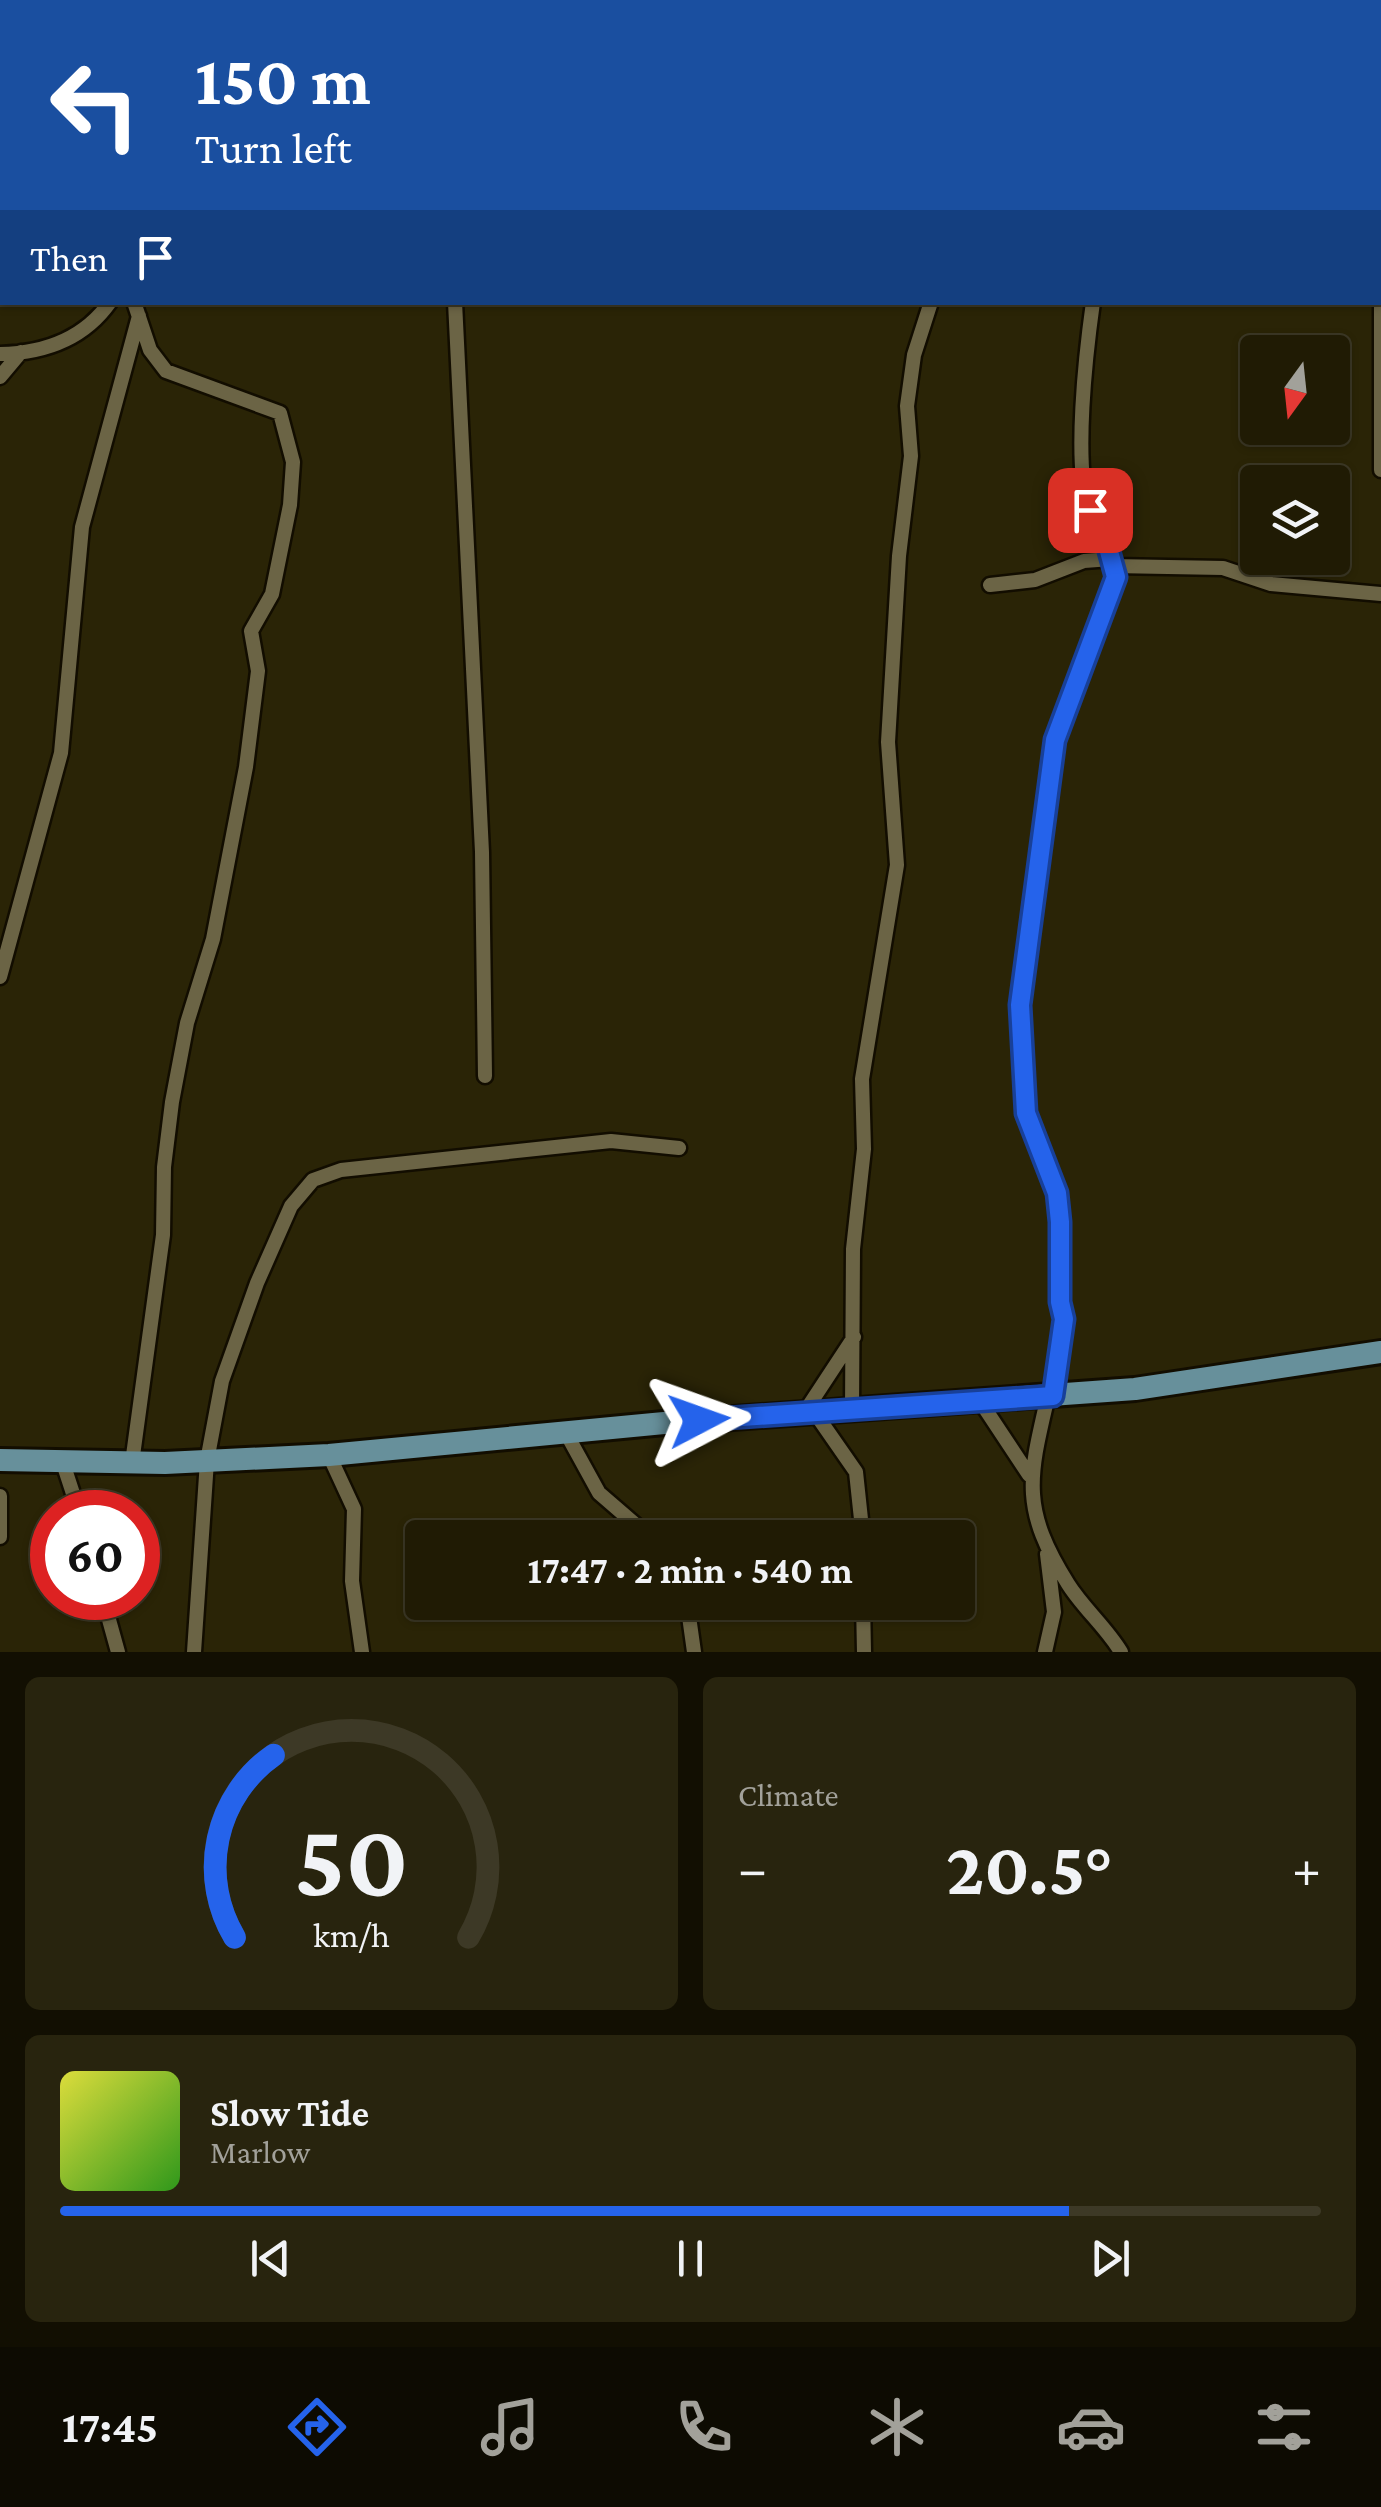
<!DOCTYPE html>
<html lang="en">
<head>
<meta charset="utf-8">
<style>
	body { margin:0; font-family:"Crimson Pro",serif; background:#28240e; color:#f1f3f6; height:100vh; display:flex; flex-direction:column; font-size:38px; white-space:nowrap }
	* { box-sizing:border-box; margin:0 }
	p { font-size:32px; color:#a2a19a }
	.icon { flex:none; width:55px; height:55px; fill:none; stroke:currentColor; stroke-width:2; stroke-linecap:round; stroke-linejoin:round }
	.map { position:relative; height:1652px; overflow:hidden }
	.sheet { display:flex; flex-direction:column; gap:25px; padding:25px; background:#120f02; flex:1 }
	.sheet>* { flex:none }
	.hud { position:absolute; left:0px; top:0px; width:1382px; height:305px; box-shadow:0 2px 8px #0004,0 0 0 2px #3d3926; background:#1a4fa0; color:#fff; overflow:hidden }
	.needle { width:65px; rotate:195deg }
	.controls { position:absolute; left:1240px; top:335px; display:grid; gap:20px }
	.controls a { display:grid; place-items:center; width:110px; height:110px; border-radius:10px; background:#201b04; box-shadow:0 2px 8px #0004,0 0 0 2px #3d3926; font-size:50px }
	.speed { position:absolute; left:30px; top:1490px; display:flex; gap:20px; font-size:50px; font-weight:700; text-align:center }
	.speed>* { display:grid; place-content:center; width:130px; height:130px; border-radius:50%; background:#201b04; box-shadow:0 2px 8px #0004,0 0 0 2px #3d3926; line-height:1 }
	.speed .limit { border:15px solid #d22; background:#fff; color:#111 }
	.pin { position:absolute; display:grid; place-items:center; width:85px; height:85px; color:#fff; margin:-42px; border-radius:20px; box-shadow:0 5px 15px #0006 }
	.me { position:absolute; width:110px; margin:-55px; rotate:86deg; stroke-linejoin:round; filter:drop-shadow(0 0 8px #0008) }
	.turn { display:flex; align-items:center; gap:35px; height:210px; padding:0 30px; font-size:45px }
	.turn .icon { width:130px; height:130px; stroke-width:2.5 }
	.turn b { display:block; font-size:70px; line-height:85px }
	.then { display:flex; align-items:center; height:95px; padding:0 30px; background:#0003; gap:20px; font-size:38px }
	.big { font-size:75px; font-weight:700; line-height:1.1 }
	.sheet .card { flex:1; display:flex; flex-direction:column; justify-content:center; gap:15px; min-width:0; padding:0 35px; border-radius:15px; background:#28240e }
	.sheet .dial { align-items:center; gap:0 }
	.dial svg { height:260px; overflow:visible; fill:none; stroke:#3d3926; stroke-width:7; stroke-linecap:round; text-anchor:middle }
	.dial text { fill:#f1f3f6; stroke:none }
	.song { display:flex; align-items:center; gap:30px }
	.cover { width:120px; height:120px; border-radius:15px; background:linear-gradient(135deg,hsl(60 70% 55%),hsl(110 70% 35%)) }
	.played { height:10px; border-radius:5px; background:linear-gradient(90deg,#2563eb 80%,#3d3926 80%) }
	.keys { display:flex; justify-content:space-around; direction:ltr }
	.heat { display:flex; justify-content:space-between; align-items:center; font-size:55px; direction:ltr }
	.sheet .tiles { flex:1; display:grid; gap:25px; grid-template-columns:1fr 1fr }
	.card:last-child { grid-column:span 2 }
	.trip { position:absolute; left:405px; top:1520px; width:570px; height:100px; border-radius:10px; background:#201b04; box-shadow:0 2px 8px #0004,0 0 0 2px #3d3926; font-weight:700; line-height:100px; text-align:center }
	.tabs { display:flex; height:160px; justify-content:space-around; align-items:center; background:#0d0b02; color:#a2a19a }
	.tabs .icon { width:70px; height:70px }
	.tabs .current { color:#2563eb }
	.tabs b { font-size:45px; color:#f1f3f6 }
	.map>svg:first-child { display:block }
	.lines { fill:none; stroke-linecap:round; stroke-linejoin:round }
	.street-casing { stroke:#120d00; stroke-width:19 }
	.primary-casing { stroke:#120d00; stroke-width:28 }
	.street { stroke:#6b6445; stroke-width:14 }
	.primary { stroke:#67909b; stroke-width:22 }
	.route-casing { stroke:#184099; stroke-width:25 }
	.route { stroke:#2563eb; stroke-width:18 }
</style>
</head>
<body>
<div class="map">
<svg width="1381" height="1652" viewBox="0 0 1381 1652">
	<rect width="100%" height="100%" fill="#2a2406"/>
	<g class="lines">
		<g class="street-casing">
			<path id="street" d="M267,0L268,2
				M925,0L926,2
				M1101,0V2
				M104,2V0
				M333,2L335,0
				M1218,2L1222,0
				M1380,106L1381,100
				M1380,174L1381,183
				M0,254L2,249
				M1381,270V470
				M455,302L482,852L485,1076
				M1093,302C1086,352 1073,464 1089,510C1095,527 1106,541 1111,559
				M0,354C44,353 84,339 110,302
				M0,377L21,352
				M1113,566L1223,568L1271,584L1381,594
				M990,585L1035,580L1084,561L1111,559L1117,577L1055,740L1019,1005L1026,1113L1057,1193L1060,1222V1303L1065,1319L1053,1395
				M0,977L61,753L82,527L139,316
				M1048,1396C1029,1477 1020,1508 1068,1584C1083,1608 1106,1627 1121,1652
				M980,1401L1029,1475
				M852,1410L853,1249L864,1149L862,1079L897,865L888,742L899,556L911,456L907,406L914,355L931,302
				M804,1413L854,1337
				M815,1413L856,1472L863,1538
				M566,1433L599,1493L651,1538
				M329,1455L354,1509L352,1581L362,1652
				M63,1463L79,1512
				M132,1463L163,1235L164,1167L172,1102L187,1023L213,939L246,767L258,671L251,631L272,594L290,505L293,462L280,413L166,371L150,350L134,302
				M0,1496V1537
				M103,1598L118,1652
				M687,1602L694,1652
				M863,1602L864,1652
				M194,1652L207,1461L222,1381L257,1283L291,1206L313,1180L341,1170L611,1141L679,1148
				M1045,1652L1054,1612L1047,1554"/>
		</g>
		<g class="primary-casing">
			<path id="primary" d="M0,1460L165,1463L329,1455L664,1423L1135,1389L1381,1352"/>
		</g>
		<use href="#street" class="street"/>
		<use href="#primary" class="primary"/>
	</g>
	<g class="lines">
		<g class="route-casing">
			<path id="route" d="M699,1420L1053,1396L1064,1319L1060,1302V1222L1057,1193L1026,1113L1020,1005L1055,740L1116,577L1107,544L1090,510"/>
		</g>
		<use href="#route" class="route"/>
	</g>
</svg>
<div class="controls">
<a><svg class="needle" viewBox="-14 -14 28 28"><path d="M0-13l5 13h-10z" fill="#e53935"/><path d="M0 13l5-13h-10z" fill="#a2a19a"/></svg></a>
<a><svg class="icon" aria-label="layers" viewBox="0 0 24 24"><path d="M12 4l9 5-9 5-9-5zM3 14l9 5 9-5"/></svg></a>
</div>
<div class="speed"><div class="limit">60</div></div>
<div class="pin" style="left:1090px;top:510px;background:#d93025"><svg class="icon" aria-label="arrive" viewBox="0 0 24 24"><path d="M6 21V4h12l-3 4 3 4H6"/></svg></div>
<svg class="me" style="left:699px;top:1420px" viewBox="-20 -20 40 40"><path d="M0-17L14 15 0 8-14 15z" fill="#2563eb" stroke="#fff" stroke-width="4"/></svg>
<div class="trip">17:47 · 2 min · 540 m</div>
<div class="hud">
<div class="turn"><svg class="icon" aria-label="left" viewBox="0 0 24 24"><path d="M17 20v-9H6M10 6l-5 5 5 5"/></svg><div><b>150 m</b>Turn left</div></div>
<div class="then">Then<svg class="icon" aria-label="arrive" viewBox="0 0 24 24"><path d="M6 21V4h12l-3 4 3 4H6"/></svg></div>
</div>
</div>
<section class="sheet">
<div class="tiles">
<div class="card dial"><svg viewBox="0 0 100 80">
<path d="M14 69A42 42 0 1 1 86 69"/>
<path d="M14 69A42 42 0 0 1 26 13" stroke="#2563eb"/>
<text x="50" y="56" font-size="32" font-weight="700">50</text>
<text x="50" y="72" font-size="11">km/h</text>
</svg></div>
<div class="card"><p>Climate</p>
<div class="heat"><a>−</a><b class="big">20.5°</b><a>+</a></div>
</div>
<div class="card">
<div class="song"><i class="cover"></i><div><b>Slow Tide</b><p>Marlow</p></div></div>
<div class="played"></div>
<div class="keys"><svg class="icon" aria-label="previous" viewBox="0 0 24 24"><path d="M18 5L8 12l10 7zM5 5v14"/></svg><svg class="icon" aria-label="pause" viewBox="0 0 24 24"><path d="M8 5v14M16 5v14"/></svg><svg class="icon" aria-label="next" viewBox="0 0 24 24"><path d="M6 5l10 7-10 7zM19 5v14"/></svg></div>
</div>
</div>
</section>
<nav class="tabs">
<b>17:45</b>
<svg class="icon current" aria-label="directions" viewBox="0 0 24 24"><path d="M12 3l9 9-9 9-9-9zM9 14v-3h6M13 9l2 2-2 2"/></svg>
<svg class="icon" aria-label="music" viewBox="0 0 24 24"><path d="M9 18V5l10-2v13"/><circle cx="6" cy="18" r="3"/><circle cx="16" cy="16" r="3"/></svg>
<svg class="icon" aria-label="phone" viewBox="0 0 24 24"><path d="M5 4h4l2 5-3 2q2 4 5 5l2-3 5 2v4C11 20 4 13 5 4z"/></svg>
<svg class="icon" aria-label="climate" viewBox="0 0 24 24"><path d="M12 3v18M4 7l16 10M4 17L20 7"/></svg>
<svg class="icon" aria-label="car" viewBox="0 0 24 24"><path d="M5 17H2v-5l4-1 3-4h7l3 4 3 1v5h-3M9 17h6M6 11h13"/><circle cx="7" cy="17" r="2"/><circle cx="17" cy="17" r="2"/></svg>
<svg class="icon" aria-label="filters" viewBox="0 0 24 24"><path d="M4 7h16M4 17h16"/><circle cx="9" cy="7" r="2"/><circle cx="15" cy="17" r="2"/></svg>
</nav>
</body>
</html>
